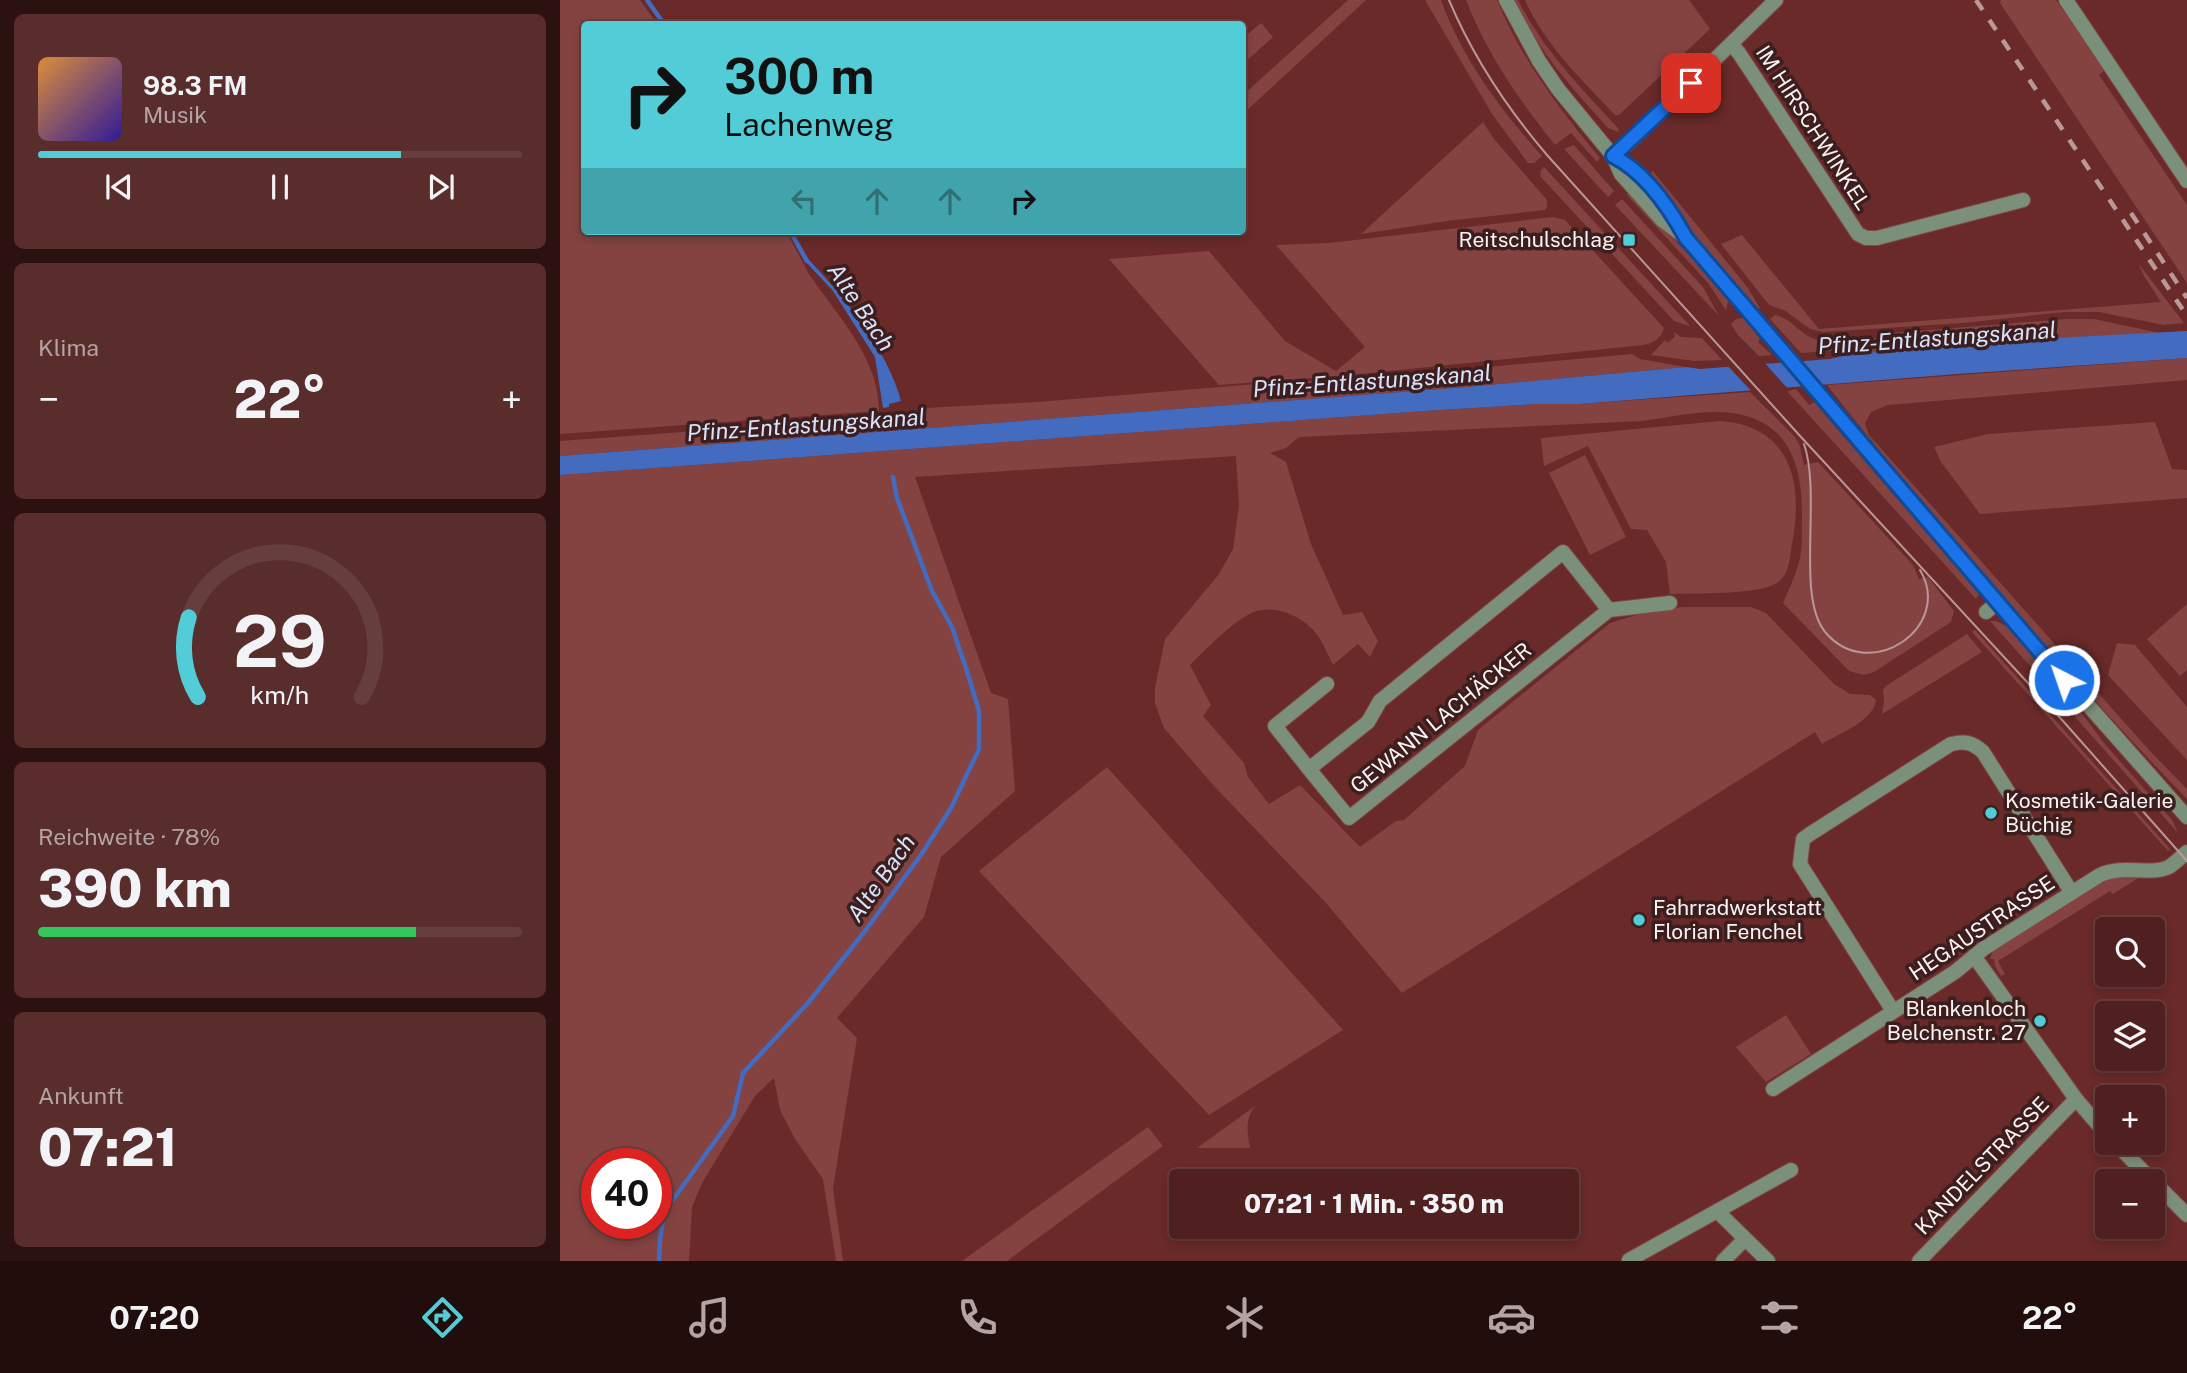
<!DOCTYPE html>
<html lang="de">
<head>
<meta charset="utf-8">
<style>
	body { margin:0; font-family:"Public Sans",sans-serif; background:#592d2c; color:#f1f3f6; height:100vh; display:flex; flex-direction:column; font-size:26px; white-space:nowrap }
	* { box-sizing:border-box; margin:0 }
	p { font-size:23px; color:#b3a3a4 }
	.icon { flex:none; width:38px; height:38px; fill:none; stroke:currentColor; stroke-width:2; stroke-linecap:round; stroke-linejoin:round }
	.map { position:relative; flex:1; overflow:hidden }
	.drawer { display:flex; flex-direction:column; gap:14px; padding:14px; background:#2b1211; width:560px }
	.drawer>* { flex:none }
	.banner { position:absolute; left:21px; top:21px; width:665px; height:214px; border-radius:7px; box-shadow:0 4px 10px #0003,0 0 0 2px #663e3d; background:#52ccd6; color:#111; overflow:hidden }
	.controls { position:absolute; left:1535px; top:917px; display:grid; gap:14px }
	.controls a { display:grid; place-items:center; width:70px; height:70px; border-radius:7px; background:#4f201f; box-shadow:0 4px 10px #0003,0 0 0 2px #663e3d; font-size:35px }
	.speed { position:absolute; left:21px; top:1148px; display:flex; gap:14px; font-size:35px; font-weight:700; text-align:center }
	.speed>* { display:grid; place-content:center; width:91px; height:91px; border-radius:50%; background:#4f201f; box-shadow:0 4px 10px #0003,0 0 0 2px #663e3d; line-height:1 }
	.speed .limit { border:10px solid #d22; background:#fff; color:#111 }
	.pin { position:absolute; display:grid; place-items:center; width:60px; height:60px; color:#fff; margin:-30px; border-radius:14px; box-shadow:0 4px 10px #0006 }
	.me { position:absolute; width:77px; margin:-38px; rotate:319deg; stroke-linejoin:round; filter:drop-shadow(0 0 5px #0008) }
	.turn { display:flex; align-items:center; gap:24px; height:147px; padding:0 28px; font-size:32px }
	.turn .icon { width:91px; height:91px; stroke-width:2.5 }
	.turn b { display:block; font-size:49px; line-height:60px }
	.lanes { display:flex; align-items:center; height:66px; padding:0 28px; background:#0003; justify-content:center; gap:35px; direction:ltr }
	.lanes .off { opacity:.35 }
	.big { font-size:52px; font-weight:800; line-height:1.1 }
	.drawer .widget { flex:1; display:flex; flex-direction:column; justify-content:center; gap:10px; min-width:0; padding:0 24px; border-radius:10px; background:#592d2c }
	.drawer .dial { align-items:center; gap:0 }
	.dial svg { height:182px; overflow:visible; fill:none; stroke:#663e3d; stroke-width:7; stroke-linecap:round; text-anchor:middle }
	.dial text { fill:#f1f3f6; stroke:none }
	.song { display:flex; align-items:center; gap:21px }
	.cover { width:84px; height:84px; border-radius:10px; background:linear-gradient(135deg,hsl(30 70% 55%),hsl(250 70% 35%)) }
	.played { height:7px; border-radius:4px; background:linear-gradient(90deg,#52ccd6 75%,#663e3d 75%) }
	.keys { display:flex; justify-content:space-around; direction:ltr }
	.heat { display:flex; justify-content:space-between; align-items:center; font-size:38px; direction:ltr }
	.charge { height:10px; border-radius:5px; background:linear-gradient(90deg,#34c759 78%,#663e3d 0) }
	.trip { position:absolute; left:609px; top:1169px; width:410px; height:70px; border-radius:7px; background:#4f201f; box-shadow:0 4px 10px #0003,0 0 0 2px #663e3d; font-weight:800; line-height:70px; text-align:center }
	.dock { display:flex; height:112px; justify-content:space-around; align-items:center; background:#200d0c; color:#b3a3a4 }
	.dock .icon { width:49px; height:49px }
	.dock .selected { color:#52ccd6 }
	.dock b { font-size:32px; color:#f1f3f6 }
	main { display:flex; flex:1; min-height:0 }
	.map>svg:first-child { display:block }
	.green { fill:#844341; fill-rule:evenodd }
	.water { fill:#436cc0 }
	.pier { fill:#692a29 }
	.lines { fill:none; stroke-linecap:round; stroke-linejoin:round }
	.stream { stroke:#436cc0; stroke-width:4.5 }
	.minor-casing { stroke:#804a49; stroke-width:16 }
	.tertiary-casing { stroke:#804a49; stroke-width:16 }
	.minor { stroke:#7b907a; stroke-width:14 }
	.tertiary { stroke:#7b907a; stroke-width:14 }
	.tram { stroke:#b99898; stroke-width:2 }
	.rail { stroke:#b99898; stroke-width:4.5; stroke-dasharray:12 12; stroke-linecap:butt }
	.route-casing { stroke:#114b97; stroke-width:18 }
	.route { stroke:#1a73e8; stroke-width:12 }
	.poi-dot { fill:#52ccd6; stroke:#3b1e1d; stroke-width:2.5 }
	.labels { text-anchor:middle; stroke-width:7; stroke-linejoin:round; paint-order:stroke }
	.street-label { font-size:21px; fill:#fbf2f2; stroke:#3b1e1d }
	.poi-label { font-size:21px; fill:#fbf2f2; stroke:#3b1e1d; text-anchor:end }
	.water-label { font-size:23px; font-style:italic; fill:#d7e3fa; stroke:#3b1e1d }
</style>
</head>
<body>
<main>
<section class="drawer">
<div class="widget">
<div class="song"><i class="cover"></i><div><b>98.3 FM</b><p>Musik</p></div></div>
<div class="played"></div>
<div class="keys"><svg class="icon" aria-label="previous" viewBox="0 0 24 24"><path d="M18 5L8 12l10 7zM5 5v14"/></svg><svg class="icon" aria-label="pause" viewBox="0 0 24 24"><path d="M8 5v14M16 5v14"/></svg><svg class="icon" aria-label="next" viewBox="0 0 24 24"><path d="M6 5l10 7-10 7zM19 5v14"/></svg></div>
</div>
<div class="widget"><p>Klima</p>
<div class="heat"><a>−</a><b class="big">22°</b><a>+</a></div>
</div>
<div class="widget dial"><svg viewBox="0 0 100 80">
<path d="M14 69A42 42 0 1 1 86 69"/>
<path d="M14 69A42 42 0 0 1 10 34" stroke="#52ccd6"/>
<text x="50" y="56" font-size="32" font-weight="700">29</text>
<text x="50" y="72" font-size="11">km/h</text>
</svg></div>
<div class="widget"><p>Reichweite · 78%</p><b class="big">390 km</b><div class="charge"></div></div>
<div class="widget"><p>Ankunft</p><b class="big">07:21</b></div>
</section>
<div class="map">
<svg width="1627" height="1261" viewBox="0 0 1627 1261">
	<rect width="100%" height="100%" fill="#692a29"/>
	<path class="green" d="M0,0H80L97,24H24V231H226C234,245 241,260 249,274C277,316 319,357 319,411L0,434Z
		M788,0H806L683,114V95Z
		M865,0H881C903,60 940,109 982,156L974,163H968L932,114Z
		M906,0H937C961,59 1000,110 1040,158L1037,162L1011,133L995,145C959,100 927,54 906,0Z
		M955,0H958C983,49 1020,87 1058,128L1059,132L1048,128C1014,90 975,48 955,0Z
		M965,0H1129L1150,29L1059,115H1055C1022,80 985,45 965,0Z
		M1441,0H1496L1545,70L1539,75L1627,205V283L1440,3Z
		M701,23L713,37L683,64V38Z
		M923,122L934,139L987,200V207L985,210L887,221L801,234Z
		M1014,145L1054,191L1048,197L1004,149Z
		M984,167L1130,326L1114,321L980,176L981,170Z
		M1093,171L1188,288L1200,308L1198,309L1142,245L1116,208L1088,176Z
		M1068,192L1130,256L1168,301L1166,310L1148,283L1067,195Z
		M1062,199L1143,287L1159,316L1055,205Z
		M993,217L1005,220L1104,328C1102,337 1094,343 1084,345L781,376L659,385L549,259L649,251L725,341L776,371L805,347L716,245L769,243Z
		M1182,235L1259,329L1601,302L1584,276L1578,263L1624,323L1604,325L1539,312H1505L1403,323L1263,332L1250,329L1224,310L1209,305L1161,244Z
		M1215,315C1229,318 1236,329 1248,336C1263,345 1288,338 1304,337L1308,341L1270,351L1241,353L1210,319Z
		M1183,318L1200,339L1198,342L1212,355L1199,356L1177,334L1171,324L1176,319Z
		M1506,319H1534L1600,333L1475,339L1292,354L1310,349L1332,333Z
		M1114,332L1121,337L1142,338L1162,360L1134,361L1091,355L1105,340L1108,343L1115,336Z
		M1072,354L1080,359L1126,367L907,387L0,456V441L329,417L365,408L477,402L734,381H772Z
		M1627,358V380L1328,405L1311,412L1305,423L1309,435L1589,750L1627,789V799C1542,711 1460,619 1382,525C1343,479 1304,433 1267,385Z
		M1236,389L1249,405L1254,402L1419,594L1416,599L1227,391Z
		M1190,392L1235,437L1240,446L1244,465L1258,462L1353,565L1359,579L1368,577L1394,611L1391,622L1314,672L1304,675L1289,671L1223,603C1229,590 1235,576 1239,562C1243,547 1242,530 1242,514C1242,474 1234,432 1190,417C1157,406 1117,416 1083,421L739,437L726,448L710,453L726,462L751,544L783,615L802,612L818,641L810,657L798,644L773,665C767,653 760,635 750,627C737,614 712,605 694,612C675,619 645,650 630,665L651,705L643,716L684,763L688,777L709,804L740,785L800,847L836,821L844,820L905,766L918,730L1050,623L1087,612L1123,607H1191L1206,613L1274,684L1290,694L1310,695L1316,700C1314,721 1278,734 1262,744L1255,732L842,993L766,903L654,786L604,728L595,703V688L605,639L659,574L673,549L679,506L676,456L355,477L431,693L448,699L455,791L381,857L364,917L277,1018L297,1038L273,1188L283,1261H276L263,1179L235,1139L220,1110L214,1078L195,1096L142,1183L132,1207L129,1261H0V475L864,411L976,404H1019ZM37,1164H96V1223H37Z
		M1160,421C1231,426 1244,483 1232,544C1230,557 1229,576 1217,583C1197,595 1135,593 1110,594L1106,562L1087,530L1071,529L1028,446L984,466L981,438Z
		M1595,422L1612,469L1627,470V498L1420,514L1381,462L1374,447L1428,434Z
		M1025,455L1066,537L1030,555L989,473Z
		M1627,604V670L1620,676L1587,639Z
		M1436,621L1448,627L1505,691L1544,743L1612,820L1618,833L1430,621Z
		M1415,630L1610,849L1608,851L1412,632Z
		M1407,634L1422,652L1322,714L1324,701L1323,690L1326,686Z
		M1557,643L1575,645L1627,707V760L1548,675Z
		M547,767L783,1030L649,1115L419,871Z
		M1583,875L1553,894L1550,891L1438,961L1445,974L1441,976L1435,966L1434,959H1430L1433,950L1544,878Z
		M1226,1015L1251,1054L1206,1082L1176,1047Z
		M695,1106C685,1119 687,1132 690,1148H637Z
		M588,1127L603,1146L447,1261H402Z"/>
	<path class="water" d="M245,256C280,291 329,352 341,401L329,404V407L323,408L315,357L273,291L245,261Z
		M1627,331V358L1397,374L1019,404H976L864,411L0,475V456L907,387L1126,367L1140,369L1270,359L1292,354L1475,339Z"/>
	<path class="pier" d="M1203,361L1230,391L1194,394L1166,364Z"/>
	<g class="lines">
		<path class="stream" d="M87,0L104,24
			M230,231L247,261
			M99,1261L100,1238L105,1211L173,1116L183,1073L248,1003L308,927L363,852L391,808L419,749V711L407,671L392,627L372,591L337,498L333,477"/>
		<g class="minor-casing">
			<path id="minor" d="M1506,0L1627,181
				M1171,44L1179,53L1298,234L1306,238H1317L1463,200
				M1053,156L1071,141L1216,0
				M1003,552L1049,610L789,818L749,769L808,722L820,701Z
				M1049,610L1110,603
				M1426,612L1437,603
				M749,769L715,726L767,684
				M1414,956L1516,1099L1547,1135
				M1333,1011L1240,864L1243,839L1250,834L1391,744C1405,741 1412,742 1423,752L1512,893
				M1213,1089L1395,972L1423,949L1540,875C1564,864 1590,876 1609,867C1615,863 1621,857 1627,852
				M1555,1143L1627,1215
				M1157,1211L1208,1261
				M1069,1260L1231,1170
				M1163,1261L1185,1239
				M1359,1261L1516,1099"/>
		</g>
		<g class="tertiary-casing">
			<path id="tertiary" d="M946,0L979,61L998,89L1053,156L1061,174L1102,220L1126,238L1420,583L1627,817
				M1053,156C1082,171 1106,203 1122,231"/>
		</g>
		<use href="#minor" class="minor"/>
		<use href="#tertiary" class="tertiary"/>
		<path class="tram" d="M889,0C913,57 947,108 987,155L1241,437L1503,721L1627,861
			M1244,444C1262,496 1235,598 1266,633C1310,684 1394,627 1360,570"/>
		<path class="rail" d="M1416,0L1627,316
			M1571,213L1627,298"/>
	</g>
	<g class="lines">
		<g class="route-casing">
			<path id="route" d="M1131,83L1053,156C1085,172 1109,207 1126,238L1504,680"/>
		</g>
		<use href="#route" class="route"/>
	</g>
	<g class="poi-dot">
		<rect x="1062" y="233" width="14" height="14" rx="3.5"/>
		<circle cx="1431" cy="813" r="7"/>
		<circle cx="1079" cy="920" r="7"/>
		<circle cx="1480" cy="1021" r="7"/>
	</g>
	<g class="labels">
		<g class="street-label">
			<text transform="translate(1253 128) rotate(57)" y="7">IM HIRSCHWINKEL</text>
			<text transform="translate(881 718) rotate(-39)" y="7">GEWANN LACHÄCKER</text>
			<text transform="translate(1422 928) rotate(-34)" y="7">HEGAUSTRASSE</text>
			<text transform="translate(1422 1166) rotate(-46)" y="7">KANDELSTRASSE</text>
		</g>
		<g class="poi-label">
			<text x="1055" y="247">Reitschulschlag</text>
			<text x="1445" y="808" text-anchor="start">Kosmetik-Galerie<tspan x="1445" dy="24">Büchig</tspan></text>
			<text x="1093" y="915" text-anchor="start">Fahrradwerkstatt<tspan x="1093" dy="24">Florian Fenchel</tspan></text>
			<text x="1466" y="1016">Blankenloch<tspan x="1466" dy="24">Belchenstr. 27</tspan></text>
		</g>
		<g class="water-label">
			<text transform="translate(301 307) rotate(56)" y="8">Alte Bach</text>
			<text transform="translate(1377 338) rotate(-4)" y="8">Pfinz-Entlastungskanal</text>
			<text transform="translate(812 381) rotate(-4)" y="8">Pfinz-Entlastungskanal</text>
			<text transform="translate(246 425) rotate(-4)" y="8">Pfinz-Entlastungskanal</text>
			<text transform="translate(321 878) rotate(-55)" y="8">Alte Bach</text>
		</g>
	</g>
</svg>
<div class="controls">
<a><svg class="icon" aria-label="search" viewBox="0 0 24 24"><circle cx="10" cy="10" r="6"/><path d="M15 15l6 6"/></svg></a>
<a><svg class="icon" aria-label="layers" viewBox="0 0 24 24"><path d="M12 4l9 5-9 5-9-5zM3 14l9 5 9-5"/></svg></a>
<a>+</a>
<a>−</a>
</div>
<div class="speed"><div class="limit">40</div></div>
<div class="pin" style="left:1131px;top:83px;background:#d93025"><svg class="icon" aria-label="arrive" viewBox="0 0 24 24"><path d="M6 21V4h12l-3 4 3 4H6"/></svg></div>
<svg class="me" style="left:1504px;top:680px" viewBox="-20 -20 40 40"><circle r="17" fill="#1a73e8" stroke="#fff" stroke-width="3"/><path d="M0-11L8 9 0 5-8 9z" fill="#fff"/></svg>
<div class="trip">07:21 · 1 Min. · 350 m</div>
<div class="banner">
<div class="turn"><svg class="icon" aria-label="right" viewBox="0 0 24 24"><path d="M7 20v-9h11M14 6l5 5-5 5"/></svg><div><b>300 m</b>Lachenweg</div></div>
<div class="lanes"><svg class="icon off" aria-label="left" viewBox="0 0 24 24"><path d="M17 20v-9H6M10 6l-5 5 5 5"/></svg><svg class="icon off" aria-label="ahead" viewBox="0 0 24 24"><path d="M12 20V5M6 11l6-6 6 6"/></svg><svg class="icon off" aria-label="ahead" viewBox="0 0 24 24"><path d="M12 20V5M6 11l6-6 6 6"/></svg><svg class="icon" aria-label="right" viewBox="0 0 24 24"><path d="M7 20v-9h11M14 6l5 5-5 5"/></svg></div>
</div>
</div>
</main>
<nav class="dock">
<b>07:20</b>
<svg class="icon selected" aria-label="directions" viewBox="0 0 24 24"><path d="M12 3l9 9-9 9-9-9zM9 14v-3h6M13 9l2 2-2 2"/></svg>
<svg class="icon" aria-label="music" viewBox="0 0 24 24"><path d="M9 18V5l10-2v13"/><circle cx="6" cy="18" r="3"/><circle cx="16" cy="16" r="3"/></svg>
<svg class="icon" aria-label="phone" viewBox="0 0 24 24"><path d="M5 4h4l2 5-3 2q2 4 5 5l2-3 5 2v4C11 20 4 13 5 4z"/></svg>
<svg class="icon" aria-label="climate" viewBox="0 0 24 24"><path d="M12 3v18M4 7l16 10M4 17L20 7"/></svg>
<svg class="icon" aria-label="car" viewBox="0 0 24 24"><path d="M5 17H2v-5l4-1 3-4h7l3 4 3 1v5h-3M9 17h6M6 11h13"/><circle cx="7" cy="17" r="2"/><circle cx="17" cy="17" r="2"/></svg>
<svg class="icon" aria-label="filters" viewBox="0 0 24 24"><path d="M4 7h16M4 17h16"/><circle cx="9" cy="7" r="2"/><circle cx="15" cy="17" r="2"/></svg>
<b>22°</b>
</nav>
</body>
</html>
